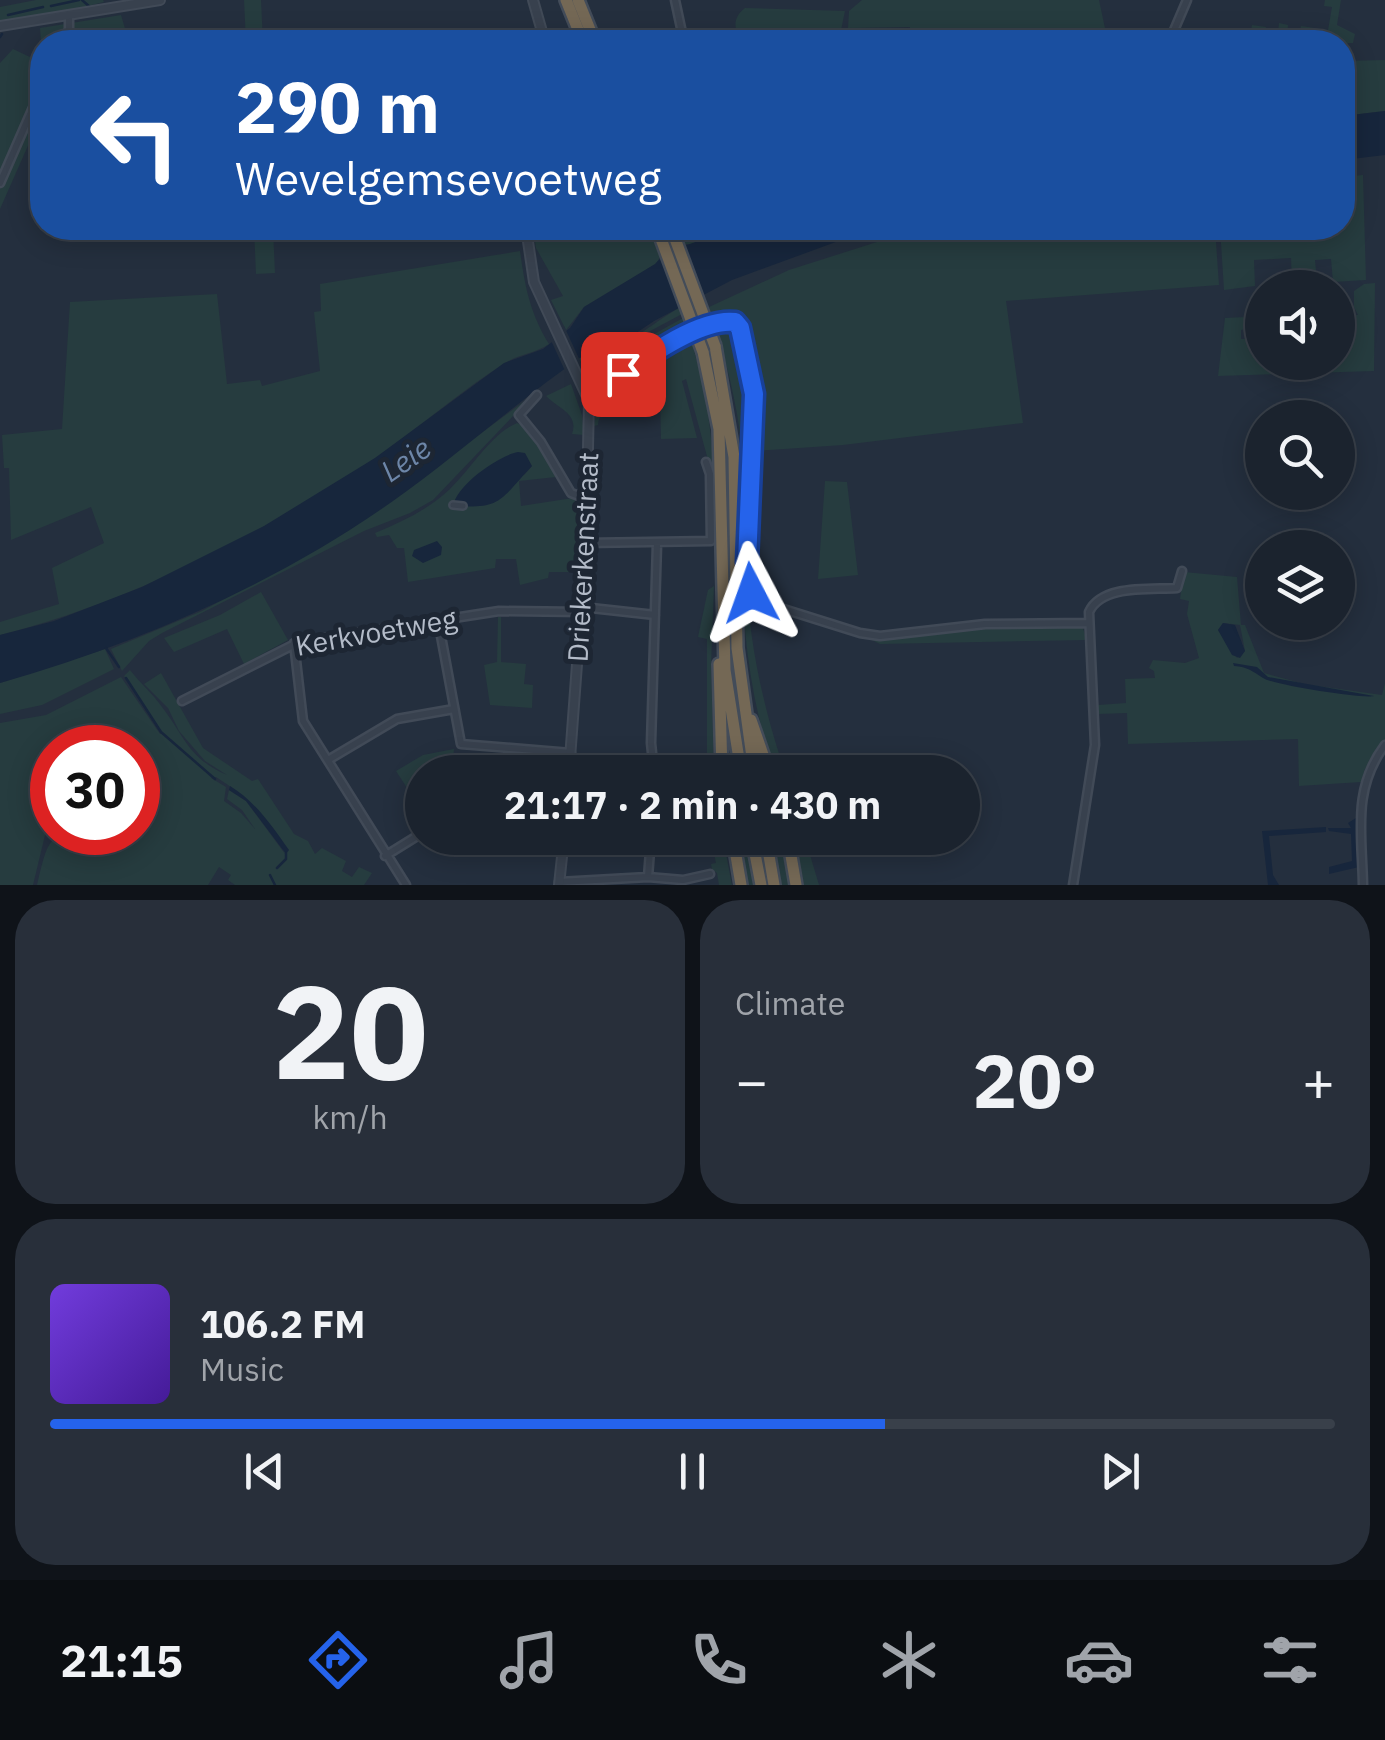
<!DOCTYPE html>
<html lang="en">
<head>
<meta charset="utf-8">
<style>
	body { margin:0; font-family:"IBM Plex Sans",sans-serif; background:#282f3a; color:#f1f3f6; height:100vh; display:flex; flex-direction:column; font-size:38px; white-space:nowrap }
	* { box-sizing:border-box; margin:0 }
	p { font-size:32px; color:#a0a4aa }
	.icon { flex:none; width:55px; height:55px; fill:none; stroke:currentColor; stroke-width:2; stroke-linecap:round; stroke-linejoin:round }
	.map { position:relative; height:885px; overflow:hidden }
	.drawer { display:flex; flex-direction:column; gap:15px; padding:15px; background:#0f1319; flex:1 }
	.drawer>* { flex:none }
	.guide { position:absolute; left:30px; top:30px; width:1325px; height:210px; border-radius:40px; box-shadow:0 5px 25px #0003,0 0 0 2px #39404a; background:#1a4fa0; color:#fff; overflow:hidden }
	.tools { position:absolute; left:1245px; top:270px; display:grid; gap:20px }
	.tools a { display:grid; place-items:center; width:110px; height:110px; border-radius:50%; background:#1b232e; box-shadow:0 5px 25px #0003,0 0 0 2px #39404a; font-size:50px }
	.speed { position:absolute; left:30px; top:725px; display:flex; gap:20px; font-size:50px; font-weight:700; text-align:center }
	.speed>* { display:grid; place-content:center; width:130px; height:130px; border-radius:50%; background:#1b232e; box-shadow:0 5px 25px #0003,0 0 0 2px #39404a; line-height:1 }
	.speed .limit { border:15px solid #d22; background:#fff; color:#111 }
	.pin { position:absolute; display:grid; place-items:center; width:85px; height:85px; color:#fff; margin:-42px; border-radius:20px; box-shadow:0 5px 15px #0006 }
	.me { position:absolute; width:110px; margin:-55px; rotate:356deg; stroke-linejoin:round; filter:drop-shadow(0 0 8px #0008) }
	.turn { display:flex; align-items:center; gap:35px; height:210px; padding:0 40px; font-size:45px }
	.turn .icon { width:130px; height:130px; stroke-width:2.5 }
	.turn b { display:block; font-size:70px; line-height:85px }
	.big { font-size:75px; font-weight:800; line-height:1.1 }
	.drawer .widget { flex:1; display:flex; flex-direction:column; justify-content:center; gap:15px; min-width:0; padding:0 35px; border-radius:40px; background:#282f3a }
	.drawer .dial { align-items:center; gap:0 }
	.dial b { font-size:130px; line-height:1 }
	.song { display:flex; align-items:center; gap:30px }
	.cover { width:120px; height:120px; border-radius:15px; background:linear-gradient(135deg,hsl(260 70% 55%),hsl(260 70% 35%)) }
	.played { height:10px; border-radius:5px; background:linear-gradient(90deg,#2563eb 65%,#39404a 65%) }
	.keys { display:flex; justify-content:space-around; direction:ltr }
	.heat { display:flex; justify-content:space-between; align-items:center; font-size:55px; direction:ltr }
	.drawer .tiles { flex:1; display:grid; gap:15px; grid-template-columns:1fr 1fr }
	.widget:last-child { grid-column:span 2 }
	.trip { position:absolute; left:405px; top:755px; width:575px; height:100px; border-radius:50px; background:#1b232e; box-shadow:0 5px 25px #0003,0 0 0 2px #39404a; font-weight:800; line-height:100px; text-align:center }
	.tab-bar { display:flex; height:160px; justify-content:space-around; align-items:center; background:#0b0e12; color:#a0a4aa }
	.tab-bar .icon { width:70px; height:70px }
	.tab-bar .selected { color:#2563eb }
	.tab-bar b { font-size:45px; color:#f1f3f6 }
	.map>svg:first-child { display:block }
	.green { fill:#263c3f; fill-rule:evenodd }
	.water { fill:#17263c }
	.pier { fill:#242f3e }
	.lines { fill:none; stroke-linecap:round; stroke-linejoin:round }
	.stream { stroke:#17263c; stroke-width:2.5 }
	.pedestrian-casing { stroke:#414a57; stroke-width:10 }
	.minor-casing { stroke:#414a57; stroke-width:11 }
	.tertiary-casing { stroke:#414a57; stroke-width:12 }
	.motorway-casing { stroke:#434c59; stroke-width:16 }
	.pedestrian { stroke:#38414e; stroke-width:5 }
	.minor { stroke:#38414e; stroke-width:6 }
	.tertiary { stroke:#38414e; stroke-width:8 }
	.motorway { stroke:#746855; stroke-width:11 }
	.motorway-bridge-casing { stroke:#434c59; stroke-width:16; stroke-linecap:butt }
	.motorway-bridge { stroke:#746855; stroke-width:11 }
	.route-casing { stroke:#184099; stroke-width:25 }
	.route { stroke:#2563eb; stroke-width:18 }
	.labels { text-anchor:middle; stroke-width:10; stroke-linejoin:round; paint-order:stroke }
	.street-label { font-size:28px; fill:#b4bcc9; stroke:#1d2633 }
	.water-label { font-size:30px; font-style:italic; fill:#6d86a8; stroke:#1d2633 }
</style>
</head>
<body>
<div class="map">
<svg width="1385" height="885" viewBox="0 0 1385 885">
	<rect width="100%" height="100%" fill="#242f3e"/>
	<path class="green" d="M36,0H103L104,2L60,13L0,21V7Z
		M244,0H261L263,42H246Z
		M862,0H1099L1106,33L1154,37L1152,42H741C734,29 732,18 745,8L845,11L840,35L854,31L910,30V27L848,28L849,11Z
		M1325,0H1341L1337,25L1355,34L1353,43H1348L1347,47L1342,42H1277L1279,23L1288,25L1287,37L1298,40L1301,26L1328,30L1332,7L1324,6Z
		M121,15L129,42H42V114L0,209V63L13,49L30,57L33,53L42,56L40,28Z
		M1252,25L1266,27L1263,42H1228L1233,41L1236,31L1250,36Z
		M1385,60V111L1343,116V61Z
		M1363,175L1366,280L1333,282L1331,259L1315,260L1317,282L1292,283L1291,258L1254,260L1255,286L1224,290L1220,228H1342L1343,177Z
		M254,228H273L275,273L256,274Z
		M602,228H648L660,257L656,264L584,307L566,330L551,300L563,296L536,248L534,235L602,238Z
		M678,228H736L695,244H685Z
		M921,228H1215L1219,285L1006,301L1023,423L843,445L756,451L759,405L751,345L749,333L733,314L712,316L709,307L789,270Z
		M520,251C525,287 530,313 549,344C536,353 520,354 507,362C463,389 421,426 378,456C264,534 134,601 0,635V622L59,604L52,568L104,543L91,507L11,540L9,468H4L2,435L62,429L70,302L217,294L227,384L260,380L262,386L320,371L314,312L321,311L320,284Z
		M1375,283L1374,371L1218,376L1225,318L1245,317L1246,329L1241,330V339H1262V362H1338V319L1339,315H1358L1354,307V291L1364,284Z
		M679,308L682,314L583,367L579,358C590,352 600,354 612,350C623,347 661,318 679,308Z
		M683,318L688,331L657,344L602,385L594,386L597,375L591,385L586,372Z
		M728,324C759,338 746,441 745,470C744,503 744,537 746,570C748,639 763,707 785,772H775C752,707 743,639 742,570C741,527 746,482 741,440C736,401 727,365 716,328Z
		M691,339L706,396L715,471L708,460L686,379L682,381L697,438L661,439L660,391L646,370C630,381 599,406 598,425L594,426L596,402L652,356Z
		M571,384L582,415L584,435L572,434C579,414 559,409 546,396Z
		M534,394L433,500L410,513L364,531L162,633L149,641L122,671L111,649L202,611L348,531Z
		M517,423C537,431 546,460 556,477L519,481L521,506L573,498L582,511L579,572H549L548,578L520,585L516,559H496L495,568L408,582L404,548H397L389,535L377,537L375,533C402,522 429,509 450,489C471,469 491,434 517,423ZM532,466L524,475L470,483L481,472Z
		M825,481L847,482L858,575L818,579Z
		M1184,572L1237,577L1241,625H1245L1264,673L1304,684L1382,695L1385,683V741L1365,769L1361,782L1299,786L1298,739L1128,744L1127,713L1098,714V705L1126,703L1125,679L1155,678L1154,671L1149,668L1153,660L1185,663L1199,658L1187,614L1189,601L1180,599ZM1223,623L1240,625L1245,651L1237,658L1218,630Z
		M714,586L711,666L714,772H707V639L698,637L708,590Z
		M261,592L288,640L244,664L227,629L174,652L164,638L220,615Z
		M498,617H501V662L526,664L524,684L533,685L532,708L490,705L484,665L497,662Z
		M1023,625L1082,626L1087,640L880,644L866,637Z
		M105,649L114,669L42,705L0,714V683Z
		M130,670C140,683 153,694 162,707C185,737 188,758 227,775L205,761L179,731L168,708L144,684L161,673L203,748L252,781L258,779L294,834L308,841L315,854L322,848L346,861L342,871L352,877L359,867L372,873L364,885H235L228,880L231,875L219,867L208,885H37C50,830 50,829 107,843L110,833L138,832V748L102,747L63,736L59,747L52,748V806L33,885H0V723L46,715L121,677L160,734H163L124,676ZM216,777C250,799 268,816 285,854L246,801L229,790L227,799L242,810L255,829L241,813L224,801L226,787L211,778Z
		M454,749L452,772H422V794L415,800L396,771L423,755Z
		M711,838H723L732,885H719L717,873L712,869L711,864L716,863Z
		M736,838H747L755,885H744Z
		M773,838H781L792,885H781Z
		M795,838H805L819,885H804Z"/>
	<path class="water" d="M1385,111V155L1343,160V116Z
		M736,228H874L732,280L654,321L614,348L587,353C520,399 459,454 393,501C274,585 139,643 0,683V635L54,621L142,587L264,526L375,458L504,363L543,349L570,328L584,307L655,264C669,247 714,237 736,228Z
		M518,452L525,453L532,466C499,501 502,509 453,506C456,486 497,456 518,452Z
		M437,541L442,547L441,555L423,563L412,556L414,550Z
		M1223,623L1235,625L1245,651L1240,658L1232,655L1218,630Z
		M1233,663L1257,667L1268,677L1374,696C1362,699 1273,685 1263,678C1252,671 1248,667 1234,666Z
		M230,786C255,801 272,826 289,850L286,854L246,801L229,790Z
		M1356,818L1359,867L1329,874V867L1352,861L1351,834L1329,831L1328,828H1351L1348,823Z
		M1326,827V832L1269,836L1273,875L1279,885H1268L1262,831Z"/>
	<path class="pier" d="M564,326L581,363L566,373L549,336Z"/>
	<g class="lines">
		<path class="stream" d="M82,0L90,7
			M51,6L79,0
			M8,15L43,7
			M0,37L2,34
			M106,648L119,667
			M126,678L161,732L215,779
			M277,868L286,859V853
			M270,875L275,885"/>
		<g class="pedestrian-casing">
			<path id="pedestrian" d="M453,505L463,506"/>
		</g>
		<g class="minor-casing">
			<path id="minor" d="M675,0L684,42
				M63,42L69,29V17
				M1169,42L1187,0
				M0,183L42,87
				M537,395L519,415L541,442L571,493L587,499
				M589,401L656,351L718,323H735L743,334L754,394V429L749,452L747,561L751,593L758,601L860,633L880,636L985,624L1088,623
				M586,543L711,541L710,474L706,462
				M582,607L655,615
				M438,620L461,744L571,753
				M294,643L303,721L406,885
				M182,701L299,642L499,611L582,612
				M328,760L397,719L454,709
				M654,772L651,743L657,544
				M385,856L422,833
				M648,877L651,838
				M559,882L648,877L683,880L710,874
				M1073,885L1095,745L1089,612C1102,584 1151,590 1177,588L1182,571
				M1363,885C1362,833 1352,789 1385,745"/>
		</g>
		<g class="tertiary-casing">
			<path id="tertiary" d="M533,0L545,42
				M0,26L160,0
				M526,228L534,282L589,401L586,543L569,772
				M559,885L564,838"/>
		</g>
		<g class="motorway-casing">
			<path id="motorway" d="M566,0L583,42
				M578,0L595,42
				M715,346L734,457L737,648L754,772
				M703,352L719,429L725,670L741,772
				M719,664L722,772
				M751,720L769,772
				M733,838L741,885
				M752,838L761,885
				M766,838L774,885
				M788,838L796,885"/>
		</g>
		<use href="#pedestrian" class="pedestrian"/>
		<use href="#minor" class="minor"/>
		<use href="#tertiary" class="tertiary"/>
		<use href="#motorway" class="motorway"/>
		<g class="motorway-bridge-casing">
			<path id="motorway-bridge" d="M657,228L703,352
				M671,228L715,346"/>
		</g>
		<use href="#motorway-bridge" class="motorway-bridge"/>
	</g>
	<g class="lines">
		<g class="route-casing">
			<path id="route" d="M623,374C649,355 701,318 735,322L740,328L754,394L747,562L751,593"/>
		</g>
		<use href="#route" class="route"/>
	</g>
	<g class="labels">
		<g class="street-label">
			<text transform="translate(583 557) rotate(-87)" y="10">Driekerkenstraat</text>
			<text transform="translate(376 632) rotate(-10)" y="10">Kerkvoetweg</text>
		</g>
		<g class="water-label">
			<text transform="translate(406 460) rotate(-35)" y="10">Leie</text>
		</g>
	</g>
</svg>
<div class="tools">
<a><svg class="icon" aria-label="sound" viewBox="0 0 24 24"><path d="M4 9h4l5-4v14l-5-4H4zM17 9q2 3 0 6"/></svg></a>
<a><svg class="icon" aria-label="search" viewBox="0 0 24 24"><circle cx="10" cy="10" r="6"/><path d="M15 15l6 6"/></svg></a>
<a><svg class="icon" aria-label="layers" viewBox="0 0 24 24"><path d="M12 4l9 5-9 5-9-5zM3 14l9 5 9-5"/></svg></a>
</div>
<div class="speed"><div class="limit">30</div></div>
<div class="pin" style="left:623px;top:374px;background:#d93025"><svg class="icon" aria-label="arrive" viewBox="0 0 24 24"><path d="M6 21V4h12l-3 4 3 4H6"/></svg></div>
<svg class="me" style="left:751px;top:593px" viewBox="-20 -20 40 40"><path d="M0-17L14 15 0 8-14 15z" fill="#2563eb" stroke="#fff" stroke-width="4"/></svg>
<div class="trip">21:17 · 2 min · 430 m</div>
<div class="guide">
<div class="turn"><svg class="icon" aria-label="left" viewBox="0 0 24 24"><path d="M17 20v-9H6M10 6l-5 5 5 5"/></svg><div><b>290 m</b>Wevelgemsevoetweg</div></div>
</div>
</div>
<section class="drawer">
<div class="tiles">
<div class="widget dial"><b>20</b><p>km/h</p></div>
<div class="widget"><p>Climate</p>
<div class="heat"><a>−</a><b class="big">20°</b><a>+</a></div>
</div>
<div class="widget">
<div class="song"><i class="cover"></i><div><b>106.2 FM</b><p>Music</p></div></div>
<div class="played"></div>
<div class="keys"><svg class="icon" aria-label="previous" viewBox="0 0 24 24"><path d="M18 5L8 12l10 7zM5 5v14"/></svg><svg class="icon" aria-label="pause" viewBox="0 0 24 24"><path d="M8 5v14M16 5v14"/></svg><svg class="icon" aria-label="next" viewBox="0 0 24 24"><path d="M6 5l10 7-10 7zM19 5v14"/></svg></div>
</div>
</div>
</section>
<nav class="tab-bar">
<b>21:15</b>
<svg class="icon selected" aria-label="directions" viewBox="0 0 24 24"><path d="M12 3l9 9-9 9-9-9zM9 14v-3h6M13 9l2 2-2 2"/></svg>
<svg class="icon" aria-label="music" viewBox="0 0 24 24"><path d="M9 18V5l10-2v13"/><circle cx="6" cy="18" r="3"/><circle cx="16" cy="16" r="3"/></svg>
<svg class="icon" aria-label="phone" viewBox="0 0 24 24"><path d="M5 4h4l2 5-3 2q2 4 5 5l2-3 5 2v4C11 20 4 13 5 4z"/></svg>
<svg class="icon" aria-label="climate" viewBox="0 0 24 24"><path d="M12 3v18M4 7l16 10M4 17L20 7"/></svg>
<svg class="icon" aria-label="car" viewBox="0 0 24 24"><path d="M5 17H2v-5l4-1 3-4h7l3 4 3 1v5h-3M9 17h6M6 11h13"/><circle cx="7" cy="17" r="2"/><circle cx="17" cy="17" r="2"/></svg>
<svg class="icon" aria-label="filters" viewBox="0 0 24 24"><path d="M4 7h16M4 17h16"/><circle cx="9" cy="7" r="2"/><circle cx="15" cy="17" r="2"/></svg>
</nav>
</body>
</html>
